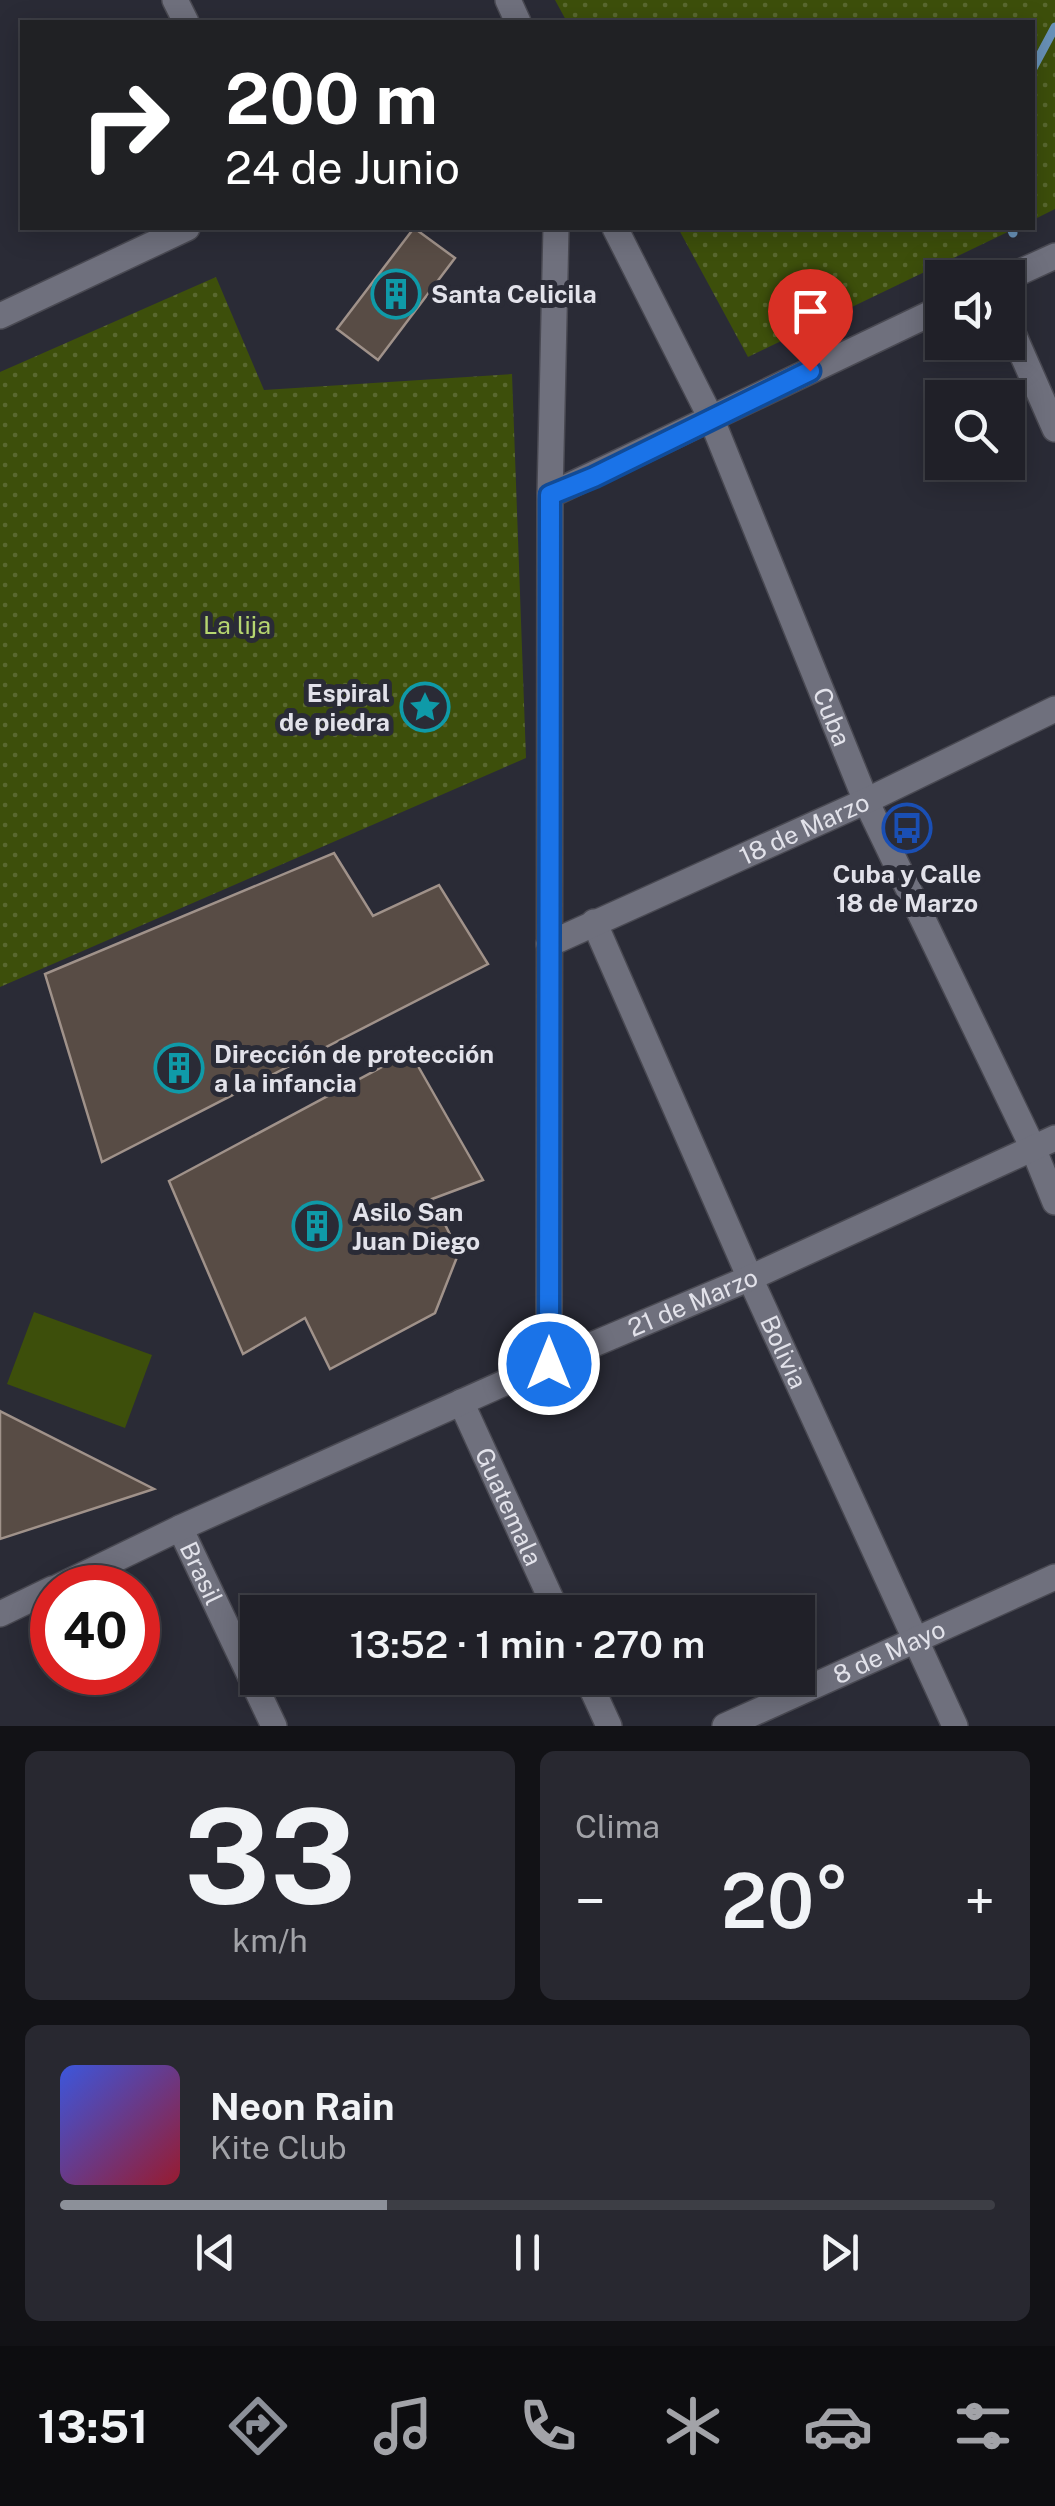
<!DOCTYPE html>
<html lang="es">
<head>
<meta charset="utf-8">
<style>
	body { margin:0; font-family:"Public Sans",sans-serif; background:#282830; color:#f1f3f6; height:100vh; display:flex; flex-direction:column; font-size:38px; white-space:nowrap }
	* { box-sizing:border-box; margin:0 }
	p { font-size:32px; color:#a2a3a8 }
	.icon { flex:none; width:55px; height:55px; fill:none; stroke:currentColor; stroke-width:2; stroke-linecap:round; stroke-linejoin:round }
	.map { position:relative; height:1726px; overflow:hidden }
	.drawer { display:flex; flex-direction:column; gap:25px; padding:25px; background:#121216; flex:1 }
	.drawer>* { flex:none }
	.guide { position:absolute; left:20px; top:20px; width:1015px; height:210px; border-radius:0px; box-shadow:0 5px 25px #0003,0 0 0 2px #3d3e45; background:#202124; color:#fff; overflow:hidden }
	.buttons { position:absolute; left:925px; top:260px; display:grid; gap:20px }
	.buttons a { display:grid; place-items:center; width:100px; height:100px; border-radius:0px; background:#202028; box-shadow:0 5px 25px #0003,0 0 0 2px #3d3e45; font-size:50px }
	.speed { position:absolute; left:30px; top:1565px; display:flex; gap:20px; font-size:50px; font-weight:700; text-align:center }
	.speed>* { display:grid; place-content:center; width:130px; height:130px; border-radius:50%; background:#202028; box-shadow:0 5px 25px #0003,0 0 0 2px #3d3e45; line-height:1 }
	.speed .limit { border:15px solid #d22; background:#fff; color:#111 }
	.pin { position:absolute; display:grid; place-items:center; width:85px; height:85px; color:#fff; margin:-102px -42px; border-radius:50% 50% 50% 0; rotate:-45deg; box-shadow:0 0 10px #0007 }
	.pin .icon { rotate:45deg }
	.me { position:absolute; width:110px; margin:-55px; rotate:0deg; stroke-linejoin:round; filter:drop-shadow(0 0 8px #0008) }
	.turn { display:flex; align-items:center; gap:35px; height:210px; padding:0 40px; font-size:45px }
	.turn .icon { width:130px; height:130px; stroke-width:2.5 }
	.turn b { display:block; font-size:70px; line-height:85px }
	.big { font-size:75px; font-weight:600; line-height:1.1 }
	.drawer .widget { flex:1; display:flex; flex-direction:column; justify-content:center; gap:15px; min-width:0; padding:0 35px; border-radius:15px; background:#282830 }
	.drawer .dial { align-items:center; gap:0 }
	.dial b { font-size:130px; line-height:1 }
	.song { display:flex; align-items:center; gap:30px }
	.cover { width:120px; height:120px; border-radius:15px; background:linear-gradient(135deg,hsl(230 70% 55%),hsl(350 70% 35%)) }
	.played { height:10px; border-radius:5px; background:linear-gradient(90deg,#8c9099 35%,#3d3e45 35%) }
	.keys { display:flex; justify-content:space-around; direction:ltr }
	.heat { display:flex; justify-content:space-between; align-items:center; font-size:55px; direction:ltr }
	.drawer .tiles { flex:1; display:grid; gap:25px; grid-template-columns:1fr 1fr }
	.widget:last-child { grid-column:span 2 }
	.trip { position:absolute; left:240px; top:1595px; width:575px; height:100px; border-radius:0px; background:#202028; box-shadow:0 5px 25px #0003,0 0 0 2px #3d3e45; font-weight:600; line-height:100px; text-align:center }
	.menu { display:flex; height:160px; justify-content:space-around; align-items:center; background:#0d0d10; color:#a2a3a8 }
	.menu .icon { width:70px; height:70px }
	.menu .current { color:#8c9099 }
	.menu b { font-size:45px; color:#f1f3f6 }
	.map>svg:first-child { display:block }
	.grass { fill:#3d4f0b }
	.park { fill:url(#park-dots) }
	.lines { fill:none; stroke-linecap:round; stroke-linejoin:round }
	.stream { stroke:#6992b9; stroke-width:9 }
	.building { fill:#584c45; stroke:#a0928a; stroke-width:2.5 }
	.minor-casing { stroke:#494952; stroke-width:28 }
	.minor { stroke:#6f707d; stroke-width:25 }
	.route-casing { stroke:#114b97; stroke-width:25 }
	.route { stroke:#1a73e8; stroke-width:18 }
	.labels { text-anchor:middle; stroke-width:10; stroke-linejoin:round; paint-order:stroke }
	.poi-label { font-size:25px; font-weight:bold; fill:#e2e2ea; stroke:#2a2b36; text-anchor:start }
	.park-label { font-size:25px; fill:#b6d670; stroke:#2a2b36 }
	.street-label { font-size:25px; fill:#e2e2ea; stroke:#2a2b36 }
</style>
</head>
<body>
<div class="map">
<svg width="1055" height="1726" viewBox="0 0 1055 1726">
	<defs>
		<pattern id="park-dots" width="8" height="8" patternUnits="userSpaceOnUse" patternTransform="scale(2.5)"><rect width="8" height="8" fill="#3d4f0b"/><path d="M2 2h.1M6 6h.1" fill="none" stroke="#59682f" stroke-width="1.8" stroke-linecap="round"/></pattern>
	</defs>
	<rect width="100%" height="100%" fill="#2a2b36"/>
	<path class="grass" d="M34,1312L152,1355L125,1428L7,1384Z"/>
	<path class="park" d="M555,0H1055V209L1033,220L1032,22H567Z
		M678,228H1016L748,357Z
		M216,277L264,390L512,374L526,758L0,987V372Z"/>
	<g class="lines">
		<path class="stream" d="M1032,70L1055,27
			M1011,228L1013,233"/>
	</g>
	<path class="building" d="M414,228L455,258L378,360L337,329Z
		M334,853L373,916L439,885L488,964L102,1162L45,974Z
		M410,1052L483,1180L432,1199L459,1252L435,1313L330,1369L305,1318L243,1354L169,1181Z
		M0,1411L154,1489L0,1539Z"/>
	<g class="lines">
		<g class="minor-casing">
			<g id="minor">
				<path d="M175,0L186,22"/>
				<path d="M508,0L518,22"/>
				<path id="s1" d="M615,228L711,418L866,801L1033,1148L1055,1202"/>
				<path d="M1007,278L1055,256"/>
				<path d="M0,316L187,228"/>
				<path d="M1008,322L1055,429"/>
				<path d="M550,495L942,308"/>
				<path id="s2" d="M594,922L750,1278L955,1726"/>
				<path id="s3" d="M549,944L866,801L1055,709"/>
				<path d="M549,1363L550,495L556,228"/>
				<path id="s4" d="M461,1402L557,1612"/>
				<path id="s5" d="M180,1528L274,1726"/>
				<path id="s6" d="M56,1588L180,1528L549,1363L750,1278L1055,1138"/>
				<path d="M0,1614L52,1589"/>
				<path d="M587,1678L609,1726"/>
				<path id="s7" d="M725,1726L1055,1577"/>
			</g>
		</g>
		<use href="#minor" class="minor"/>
	</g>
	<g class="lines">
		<g class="route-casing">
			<path id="route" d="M549,1364L550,495L594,477L810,371"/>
		</g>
		<use href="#route" class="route"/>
	</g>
	<defs>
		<g id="building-ring" transform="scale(2.5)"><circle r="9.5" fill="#2a2b36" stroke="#0f9aa8" stroke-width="1.5"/><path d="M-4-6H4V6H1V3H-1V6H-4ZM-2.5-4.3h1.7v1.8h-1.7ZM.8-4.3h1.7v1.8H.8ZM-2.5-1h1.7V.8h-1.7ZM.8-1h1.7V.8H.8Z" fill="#0f9aa8"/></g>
		<g id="sight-ring" transform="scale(2.5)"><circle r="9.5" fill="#2a2b36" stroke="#0f9aa8" stroke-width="1.5"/><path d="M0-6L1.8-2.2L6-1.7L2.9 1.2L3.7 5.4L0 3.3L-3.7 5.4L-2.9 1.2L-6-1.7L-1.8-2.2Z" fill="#0f9aa8"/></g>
		<g id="bus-ring" transform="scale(2.5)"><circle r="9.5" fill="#2a2b36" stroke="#1a4fb4" stroke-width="1.5"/><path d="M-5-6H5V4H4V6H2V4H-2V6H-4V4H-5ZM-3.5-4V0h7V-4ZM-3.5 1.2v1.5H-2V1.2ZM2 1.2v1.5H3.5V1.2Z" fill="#1a4fb4"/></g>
	</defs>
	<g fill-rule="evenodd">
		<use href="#building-ring" x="396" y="294"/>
		<use href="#sight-ring" x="425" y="707"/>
		<use href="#bus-ring" x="907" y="828"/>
		<use href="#building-ring" x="179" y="1068"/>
		<use href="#building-ring" x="317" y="1226"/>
	</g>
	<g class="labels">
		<g class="poi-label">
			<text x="431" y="303">Santa Celicila</text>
			<text x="390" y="702" text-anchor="end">Espiral<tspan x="390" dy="29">de piedra</tspan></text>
			<text x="907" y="883" text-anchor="middle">Cuba y Calle<tspan x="907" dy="29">18 de Marzo</tspan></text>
			<text x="214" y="1063">Dirección de protección<tspan x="214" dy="29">a la infancia</tspan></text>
			<text x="352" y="1221">Asilo San<tspan x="352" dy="29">Juan Diego</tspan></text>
		</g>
		<g class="park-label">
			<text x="237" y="634">La lija</text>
		</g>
		<g class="street-label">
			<text dy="9" stroke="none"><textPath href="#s1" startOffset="535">Cuba</textPath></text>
			<text dy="9" stroke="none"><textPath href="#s3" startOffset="280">18 de Marzo</textPath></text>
			<text dy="9" stroke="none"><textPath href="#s6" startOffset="698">21 de Marzo</textPath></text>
			<text dy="9" stroke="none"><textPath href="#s2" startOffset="470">Bolivia</textPath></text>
			<text dy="9" stroke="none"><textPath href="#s4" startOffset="115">Guatemala</textPath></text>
			<text dy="9" stroke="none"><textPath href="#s5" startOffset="50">Brasil</textPath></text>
			<text dy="9" stroke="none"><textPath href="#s7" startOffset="180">8 de Mayo</textPath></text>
		</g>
	</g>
</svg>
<div class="buttons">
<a><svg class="icon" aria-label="sound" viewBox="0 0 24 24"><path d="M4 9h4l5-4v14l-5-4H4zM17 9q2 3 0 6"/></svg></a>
<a><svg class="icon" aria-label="search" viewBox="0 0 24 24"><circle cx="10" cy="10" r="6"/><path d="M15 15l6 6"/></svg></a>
</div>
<div class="speed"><div class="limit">40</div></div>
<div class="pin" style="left:810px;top:371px;background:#d93025"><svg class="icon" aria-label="arrive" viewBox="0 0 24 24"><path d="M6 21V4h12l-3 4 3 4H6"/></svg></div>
<svg class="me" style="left:549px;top:1364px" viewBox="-20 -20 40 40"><circle r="17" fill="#1a73e8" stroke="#fff" stroke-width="3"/><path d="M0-11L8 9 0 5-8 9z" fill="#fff"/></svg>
<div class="trip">13:52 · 1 min · 270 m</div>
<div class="guide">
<div class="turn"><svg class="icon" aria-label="right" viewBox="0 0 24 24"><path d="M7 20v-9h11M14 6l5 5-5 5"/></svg><div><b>200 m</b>24 de Junio</div></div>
</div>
</div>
<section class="drawer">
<div class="tiles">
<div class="widget dial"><b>33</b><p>km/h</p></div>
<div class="widget"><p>Clima</p>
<div class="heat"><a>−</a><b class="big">20°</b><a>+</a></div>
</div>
<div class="widget">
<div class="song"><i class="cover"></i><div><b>Neon Rain</b><p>Kite Club</p></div></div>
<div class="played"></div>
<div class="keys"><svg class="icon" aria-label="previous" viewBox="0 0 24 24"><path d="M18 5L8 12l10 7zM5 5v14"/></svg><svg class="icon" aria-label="pause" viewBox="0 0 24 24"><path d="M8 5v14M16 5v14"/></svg><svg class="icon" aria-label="next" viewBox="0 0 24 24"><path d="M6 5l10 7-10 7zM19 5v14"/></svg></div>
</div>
</div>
</section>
<nav class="menu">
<b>13:51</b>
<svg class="icon current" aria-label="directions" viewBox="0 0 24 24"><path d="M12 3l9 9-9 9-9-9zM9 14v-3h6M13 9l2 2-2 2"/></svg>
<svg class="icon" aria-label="music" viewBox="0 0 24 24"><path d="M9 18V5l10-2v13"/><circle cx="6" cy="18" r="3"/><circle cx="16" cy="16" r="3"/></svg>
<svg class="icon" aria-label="phone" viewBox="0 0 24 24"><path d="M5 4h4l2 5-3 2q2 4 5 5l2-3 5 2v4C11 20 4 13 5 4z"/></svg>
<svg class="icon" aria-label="climate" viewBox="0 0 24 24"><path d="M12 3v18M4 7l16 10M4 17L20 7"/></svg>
<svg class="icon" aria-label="car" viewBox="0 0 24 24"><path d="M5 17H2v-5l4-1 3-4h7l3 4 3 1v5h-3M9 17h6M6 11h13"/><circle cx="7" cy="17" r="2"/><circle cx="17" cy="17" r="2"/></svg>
<svg class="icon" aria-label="filters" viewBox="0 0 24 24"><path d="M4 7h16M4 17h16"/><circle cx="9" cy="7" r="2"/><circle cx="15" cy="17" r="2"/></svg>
</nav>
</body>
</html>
